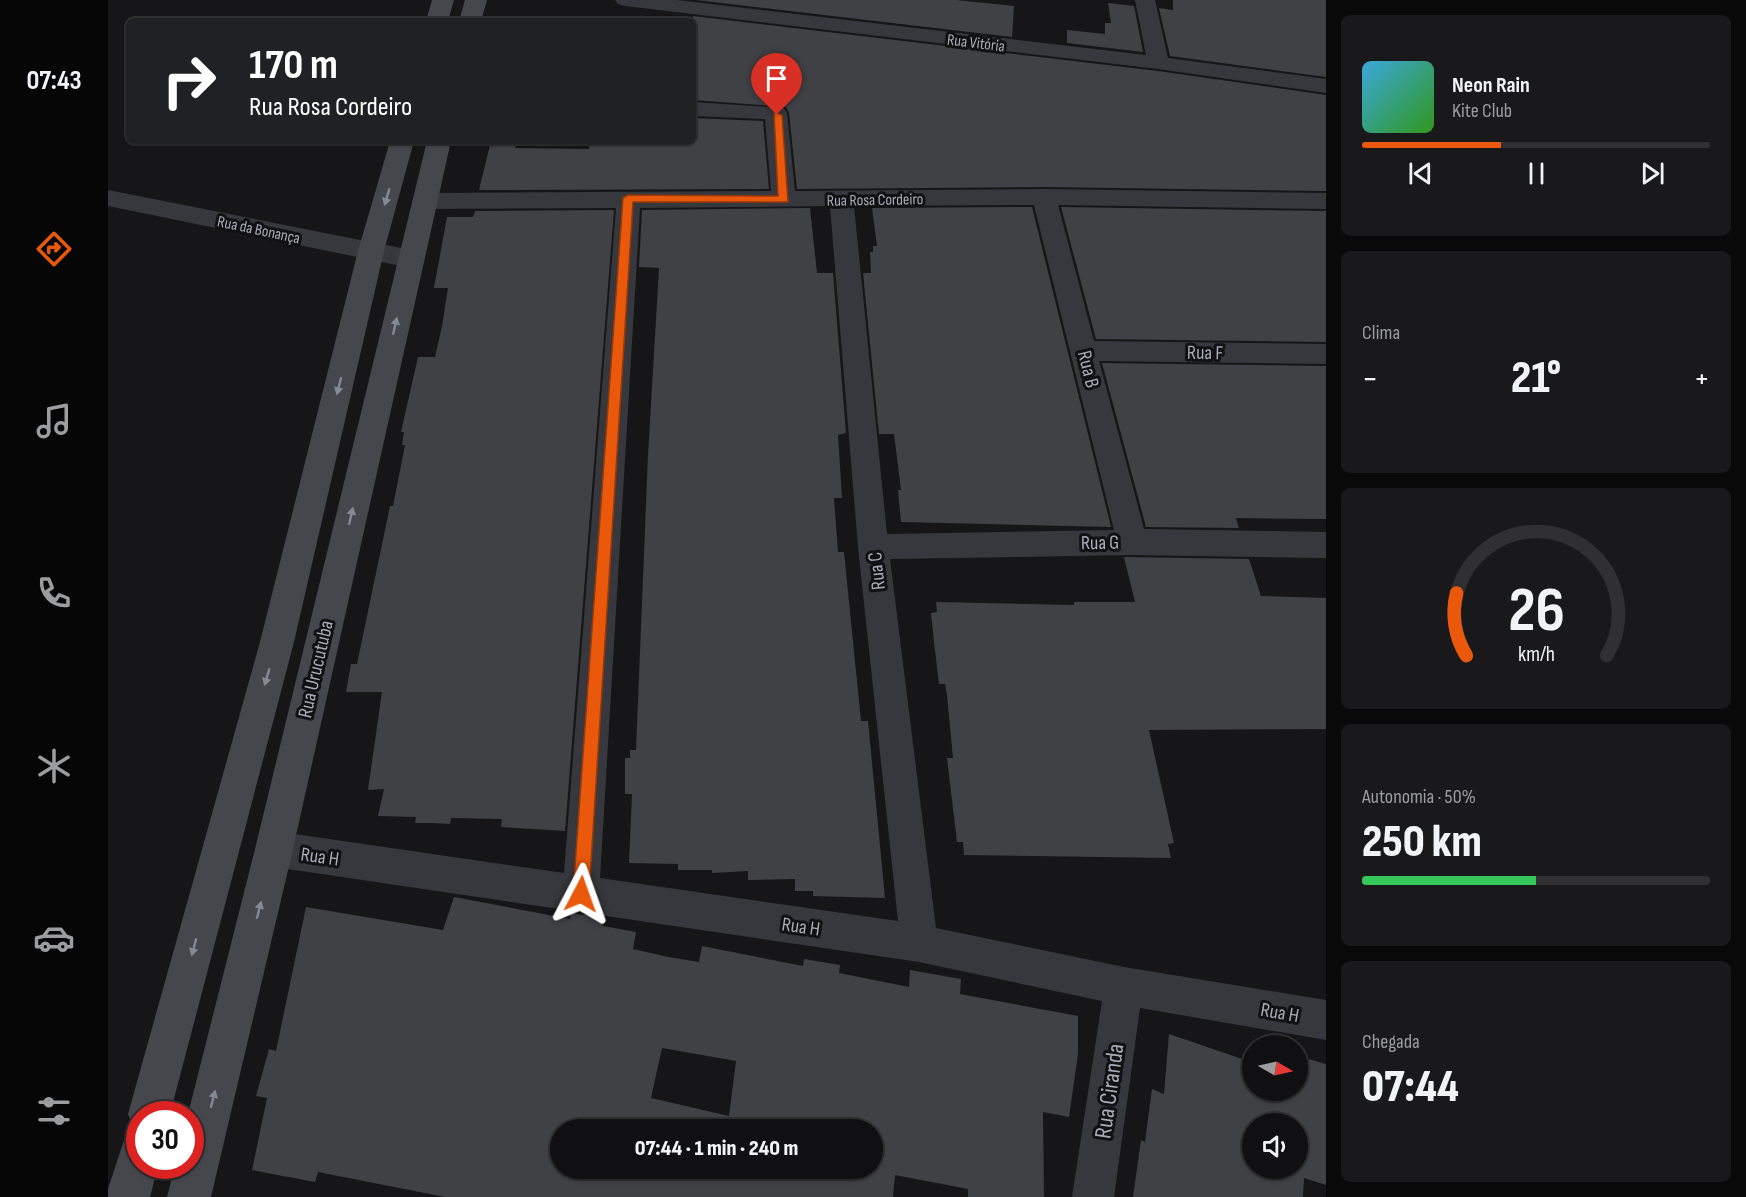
<!DOCTYPE html>
<html lang="pt">
<head>
<meta charset="utf-8">
<style>
	body { margin:0; font-family:"Sofia Sans Condensed",sans-serif; background:#19191b; color:#f1f3f6; height:100vh; display:flex; flex-direction:column; font-size:22px; white-space:nowrap }
	* { box-sizing:border-box; margin:0 }
	p { font-size:20px; color:#9c9d9f }
	.icon { flex:none; width:33px; height:33px; fill:none; stroke:currentColor; stroke-width:2; stroke-linecap:round; stroke-linejoin:round }
	.map { position:relative; flex:1; overflow:hidden }
	.details { display:flex; flex-direction:column; gap:15px; padding:15px; background:#09090a; width:420px }
	.details>* { flex:none }
	.hud { position:absolute; left:18px; top:18px; width:570px; height:126px; border-radius:9px; box-shadow:0 2px 4px #0004,0 0 0 2px #303032; background:#202124; color:#fff; overflow:hidden }
	.needle { width:39px; rotate:99deg }
	.controls { position:absolute; left:1134px; top:1035px; display:grid; gap:12px }
	.controls a { display:grid; place-items:center; width:66px; height:66px; border-radius:50%; background:#101012; box-shadow:0 2px 4px #0004,0 0 0 2px #303032; font-size:30px }
	.speed { position:absolute; left:18px; top:1101px; display:flex; gap:12px; font-size:30px; font-weight:700; text-align:center }
	.speed>* { display:grid; place-content:center; width:78px; height:78px; border-radius:50%; background:#101012; box-shadow:0 2px 4px #0004,0 0 0 2px #303032; line-height:1 }
	.speed .limit { border:9px solid #d22; background:#fff; color:#111 }
	.pin { position:absolute; display:grid; place-items:center; width:51px; height:51px; color:#fff; margin:-62px -26px; border-radius:50% 50% 50% 0; rotate:-45deg; box-shadow:0 0 6px #0007 }
	.pin .icon { rotate:45deg }
	.me { position:absolute; width:66px; margin:-33px; rotate:4deg; stroke-linejoin:round; filter:drop-shadow(0 0 4px #0008) }
	.turn { display:flex; align-items:center; gap:21px; height:126px; padding:0 24px; font-size:27px }
	.turn .icon { width:78px; height:78px; stroke-width:2.5 }
	.turn b { display:block; font-size:42px; line-height:51px }
	.big { font-size:45px; font-weight:800; line-height:1.1 }
	.details .tile { flex:1; display:flex; flex-direction:column; justify-content:center; gap:9px; min-width:0; padding:0 21px; border-radius:9px; background:#19191b }
	.details .dial { align-items:center; gap:0 }
	.dial svg { height:156px; overflow:visible; fill:none; stroke:#303032; stroke-width:7; stroke-linecap:round; text-anchor:middle }
	.dial text { fill:#f1f3f6; stroke:none }
	.song { display:flex; align-items:center; gap:18px }
	.cover { width:72px; height:72px; border-radius:9px; background:linear-gradient(135deg,hsl(200 70% 55%),hsl(110 70% 35%)) }
	.played { height:6px; border-radius:3px; background:linear-gradient(90deg,#ea580c 40%,#303032 40%) }
	.keys { display:flex; justify-content:space-around; direction:ltr }
	.heat { display:flex; justify-content:space-between; align-items:center; font-size:33px; direction:ltr }
	.charge { height:9px; border-radius:4px; background:linear-gradient(90deg,#34c759 50%,#303032 0) }
	.trip { position:absolute; left:442px; top:1119px; width:333px; height:60px; border-radius:30px; background:#101012; box-shadow:0 2px 4px #0004,0 0 0 2px #303032; font-weight:800; line-height:60px; text-align:center }
	main { display:flex; flex:1; min-height:0 }
	.menu { display:flex; flex-direction:column; width:108px; justify-content:space-around; align-items:center; background:#060607; color:#9c9d9f }
	.menu .icon { width:42px; height:42px }
	.menu .on { color:#ea580c }
	.menu b { font-size:27px; color:#f1f3f6 }
	.map>svg:first-child { display:block }
	.building { fill:#404145; fill-rule:evenodd }
	.lines { fill:none; stroke-linecap:round; stroke-linejoin:round }
	.street { fill:#37383d; fill-rule:evenodd }
	.secondary { fill:#45474d; fill-rule:evenodd }
	.oneway { fill:#858993 }
	.route { fill:#ea580c; stroke:#983908; stroke-width:1.5 }
	.labels { text-anchor:middle; stroke-width:6; stroke-linejoin:round; paint-order:stroke }
	.far-street-label { font-size:16px; fill:#a8adb8; stroke:#111113 }
	.street-label { font-size:20px; fill:#a8adb8; stroke:#111113 }
	.near-street-label { font-size:24px; fill:#a8adb8; stroke:#111113 }
</style>
</head>
<body>
<main>
<nav class="menu">
<b>07:43</b>
<svg class="icon on" aria-label="directions" viewBox="0 0 24 24"><path d="M12 3l9 9-9 9-9-9zM9 14v-3h6M13 9l2 2-2 2"/></svg>
<svg class="icon" aria-label="music" viewBox="0 0 24 24"><path d="M9 18V5l10-2v13"/><circle cx="6" cy="18" r="3"/><circle cx="16" cy="16" r="3"/></svg>
<svg class="icon" aria-label="phone" viewBox="0 0 24 24"><path d="M5 4h4l2 5-3 2q2 4 5 5l2-3 5 2v4C11 20 4 13 5 4z"/></svg>
<svg class="icon" aria-label="climate" viewBox="0 0 24 24"><path d="M12 3v18M4 7l16 10M4 17L20 7"/></svg>
<svg class="icon" aria-label="car" viewBox="0 0 24 24"><path d="M5 17H2v-5l4-1 3-4h7l3 4 3 1v5h-3M9 17h6M6 11h13"/><circle cx="7" cy="17" r="2"/><circle cx="17" cy="17" r="2"/></svg>
<svg class="icon" aria-label="filters" viewBox="0 0 24 24"><path d="M4 7h16M4 17h16"/><circle cx="9" cy="7" r="2"/><circle cx="15" cy="17" r="2"/></svg>
</nav>
<div class="map">
<svg width="1218" height="1197" viewBox="0 0 1218 1197">
	<rect width="100%" height="100%" fill="#161618"/>
	<path class="building" d="M588,0H848L906,6L904,37Z
		M1065,0H1218V77L1062,56L1051,8L1065,10Z
		M1000,3L1026,6L1035,52L959,43V30L997,34V23H1003Z
		M585,16L1050,71L1218,95V191L936,187L689,189L681,113L678,107L585,100Z
		M585,118L655,121L661,189L371,190L383,141H409L407,148L481,149L482,141H585Z
		M924,207L1003,527L793,522L790,490H793L786,434H771L755,273H763L762,252H765V246H769L764,208Z
		M953,207L1218,211V342L988,339Z
		M702,208L709,273H725L738,433L730,435L734,498H726L730,552H736L753,721H760L777,898L705,896V891H687V879L640,880V871L604,873V870H570V864L521,863L524,794H517V758H522V750H528L540,455L551,268L531,267L534,210Z
		M506,210L457,831L393,827L394,819L343,818L342,824L324,823H307L308,817L270,816L276,789L260,790L274,692H238L243,664H249L282,506H285L297,445H294L296,432H293L310,357H327L334,326L340,288H326L339,217H365L367,211Z
		M994,363L1218,366V519L1128,518L1131,528L1038,527Z
		M1016,557L1141,559L1153,596L1218,598V729L1041,730L1066,843L1060,844L1063,858L856,855L855,842H849L839,758H845L839,695L837,684H831L826,642L823,613L829,612L828,602L966,605V602H1027Z
		M346,897L462,919L463,913L497,918L495,926L528,932L525,949L560,957L591,962L594,946L695,966L696,959L732,965L731,973L801,987L802,970L853,979L852,994L970,1016V1054L961,1117L935,1112L936,1197H860V1189L787,1175L785,1197H337L210,1172L207,1182L144,1170L159,1098L148,1096L161,1049L168,1051L198,907L335,930ZM554,1048L628,1061L621,1116L543,1098ZM453,1130H765V1168H453Z
		M1061,1034L1140,1061L1141,1050L1144,1051V1090H1190V1056L1218,1064V1185L1196,1178L1195,1197H1025L1033,1140L1037,1142L1044,1089L1056,1094ZM1144,1124H1190V1168H1144Z"/>
	<g class="lines">
		<path class="street" d="M507,0H569L1038,55L1027,0H1047L1060,58L1218,79V93L1050,69L517,6L510,4Z
			M585,102L676,108L679,113L687,191L936,189L1218,193V209L950,205L986,341L1218,344V364L991,361L1036,529L1218,532V558L1024,555L782,559L828,928L1016,967L1218,1000V1040L1032,1008L1006,1197H964L994,1001L811,962L166,867L153,862L148,849L153,836L166,831L456,873L508,208L316,209L307,207L304,201L307,195L316,193L663,191L657,119L585,116ZM926,205L1006,530L779,534L746,206ZM722,206L750,547L790,921L492,878L532,208Z
			M0,190L303,250L312,253L316,259L312,265L303,268L0,206Z"/>
		<path class="secondary" d="M324,0H346L340,21H318Z
			M357,0H379L373,21H351Z
			M282,141H306L276,251L186,642L62,1114H32V1166H50L42,1197H0V1189L17,1137L30,1131L26,1129L20,1114L152,642L250,251Z
			M319,141H343L185,849L103,1197H59L67,1166H82V1114H80L147,849Z"/>
	</g>
	<defs><path id="oneway-solid" d="M-6-.8H1V-3.2L6.5 0L1 3.2V.8H-6Z" transform="scale(1.5)"/></defs>
	<g class="oneway">
		<use href="#oneway-solid" transform="translate(279 197) rotate(106)"/>
		<use href="#oneway-solid" transform="translate(287 326) rotate(-77)"/>
		<use href="#oneway-solid" transform="translate(231 386) rotate(104)"/>
		<use href="#oneway-solid" transform="translate(243 516) rotate(-77)"/>
		<use href="#oneway-solid" transform="translate(159 677) rotate(106)"/>
		<use href="#oneway-solid" transform="translate(151 910) rotate(-76)"/>
		<use href="#oneway-solid" transform="translate(86 947) rotate(105)"/>
		<use href="#oneway-solid" transform="translate(105 1099) rotate(-76)"/>
	</g>
	<path class="route" d="M666,112L674,115L680,202H525L481,894L479,899L473,902L468,899L465,894L515,198L520,195L670,196Z"/>
	<g class="labels">
		<g class="far-street-label">
			<text transform="translate(868 42) rotate(7)" y="6">Rua Vitória</text>
			<text transform="translate(767 199) rotate(-1)" y="6">Rua Rosa Cordeiro</text>
			<text transform="translate(151 229) rotate(12)" y="6">Rua da Bonança</text>
		</g>
		<g class="street-label">
			<text transform="translate(1097 352) rotate(1)" y="7">Rua F</text>
			<text transform="translate(981 369) rotate(76)" y="7">Rua B</text>
			<text transform="translate(992 542) rotate(-1)" y="7">Rua G</text>
			<text transform="translate(768 571) rotate(-96)" y="7">Rua C</text>
			<text transform="translate(207 669) rotate(-77)" y="7">Rua Urucutuba</text>
			<text transform="translate(212 856) rotate(8)" y="7">Rua H</text>
			<text transform="translate(693 926) rotate(8)" y="7">Rua H</text>
			<text transform="translate(1172 1012) rotate(10)" y="7">Rua H</text>
		</g>
		<g class="near-street-label">
			<text transform="translate(1001 1091) rotate(-82)" y="8">Rua Ciranda</text>
		</g>
	</g>
</svg>
<div class="controls">
<a><svg class="needle" viewBox="-14 -14 28 28"><path d="M0-13l5 13h-10z" fill="#e53935"/><path d="M0 13l5-13h-10z" fill="#9c9d9f"/></svg></a>
<a><svg class="icon" aria-label="sound" viewBox="0 0 24 24"><path d="M4 9h4l5-4v14l-5-4H4zM17 9q2 3 0 6"/></svg></a>
</div>
<div class="speed"><div class="limit">30</div></div>
<div class="pin" style="left:669px;top:115px;background:#d93025"><svg class="icon" aria-label="arrive" viewBox="0 0 24 24"><path d="M6 21V4h12l-3 4 3 4H6"/></svg></div>
<svg class="me" style="left:473px;top:894px" viewBox="-20 -20 40 40"><path d="M0-17L14 15 0 8-14 15z" fill="#ea580c" stroke="#fff" stroke-width="4"/></svg>
<div class="trip">07:44 · 1 min · 240 m</div>
<div class="hud">
<div class="turn"><svg class="icon" aria-label="right" viewBox="0 0 24 24"><path d="M7 20v-9h11M14 6l5 5-5 5"/></svg><div><b>170 m</b>Rua Rosa Cordeiro</div></div>
</div>
</div>
<section class="details">
<div class="tile">
<div class="song"><i class="cover"></i><div><b>Neon Rain</b><p>Kite Club</p></div></div>
<div class="played"></div>
<div class="keys"><svg class="icon" aria-label="previous" viewBox="0 0 24 24"><path d="M18 5L8 12l10 7zM5 5v14"/></svg><svg class="icon" aria-label="pause" viewBox="0 0 24 24"><path d="M8 5v14M16 5v14"/></svg><svg class="icon" aria-label="next" viewBox="0 0 24 24"><path d="M6 5l10 7-10 7zM19 5v14"/></svg></div>
</div>
<div class="tile"><p>Clima</p>
<div class="heat"><a>−</a><b class="big">21°</b><a>+</a></div>
</div>
<div class="tile dial"><svg viewBox="0 0 100 80">
<path d="M14 69A42 42 0 1 1 86 69"/>
<path d="M14 69A42 42 0 0 1 9 37" stroke="#ea580c"/>
<text x="50" y="56" font-size="32" font-weight="700">26</text>
<text x="50" y="72" font-size="11">km/h</text>
</svg></div>
<div class="tile"><p>Autonomia · 50%</p><b class="big">250 km</b><div class="charge"></div></div>
<div class="tile"><p>Chegada</p><b class="big">07:44</b></div>
</section>
</main>
</body>
</html>
